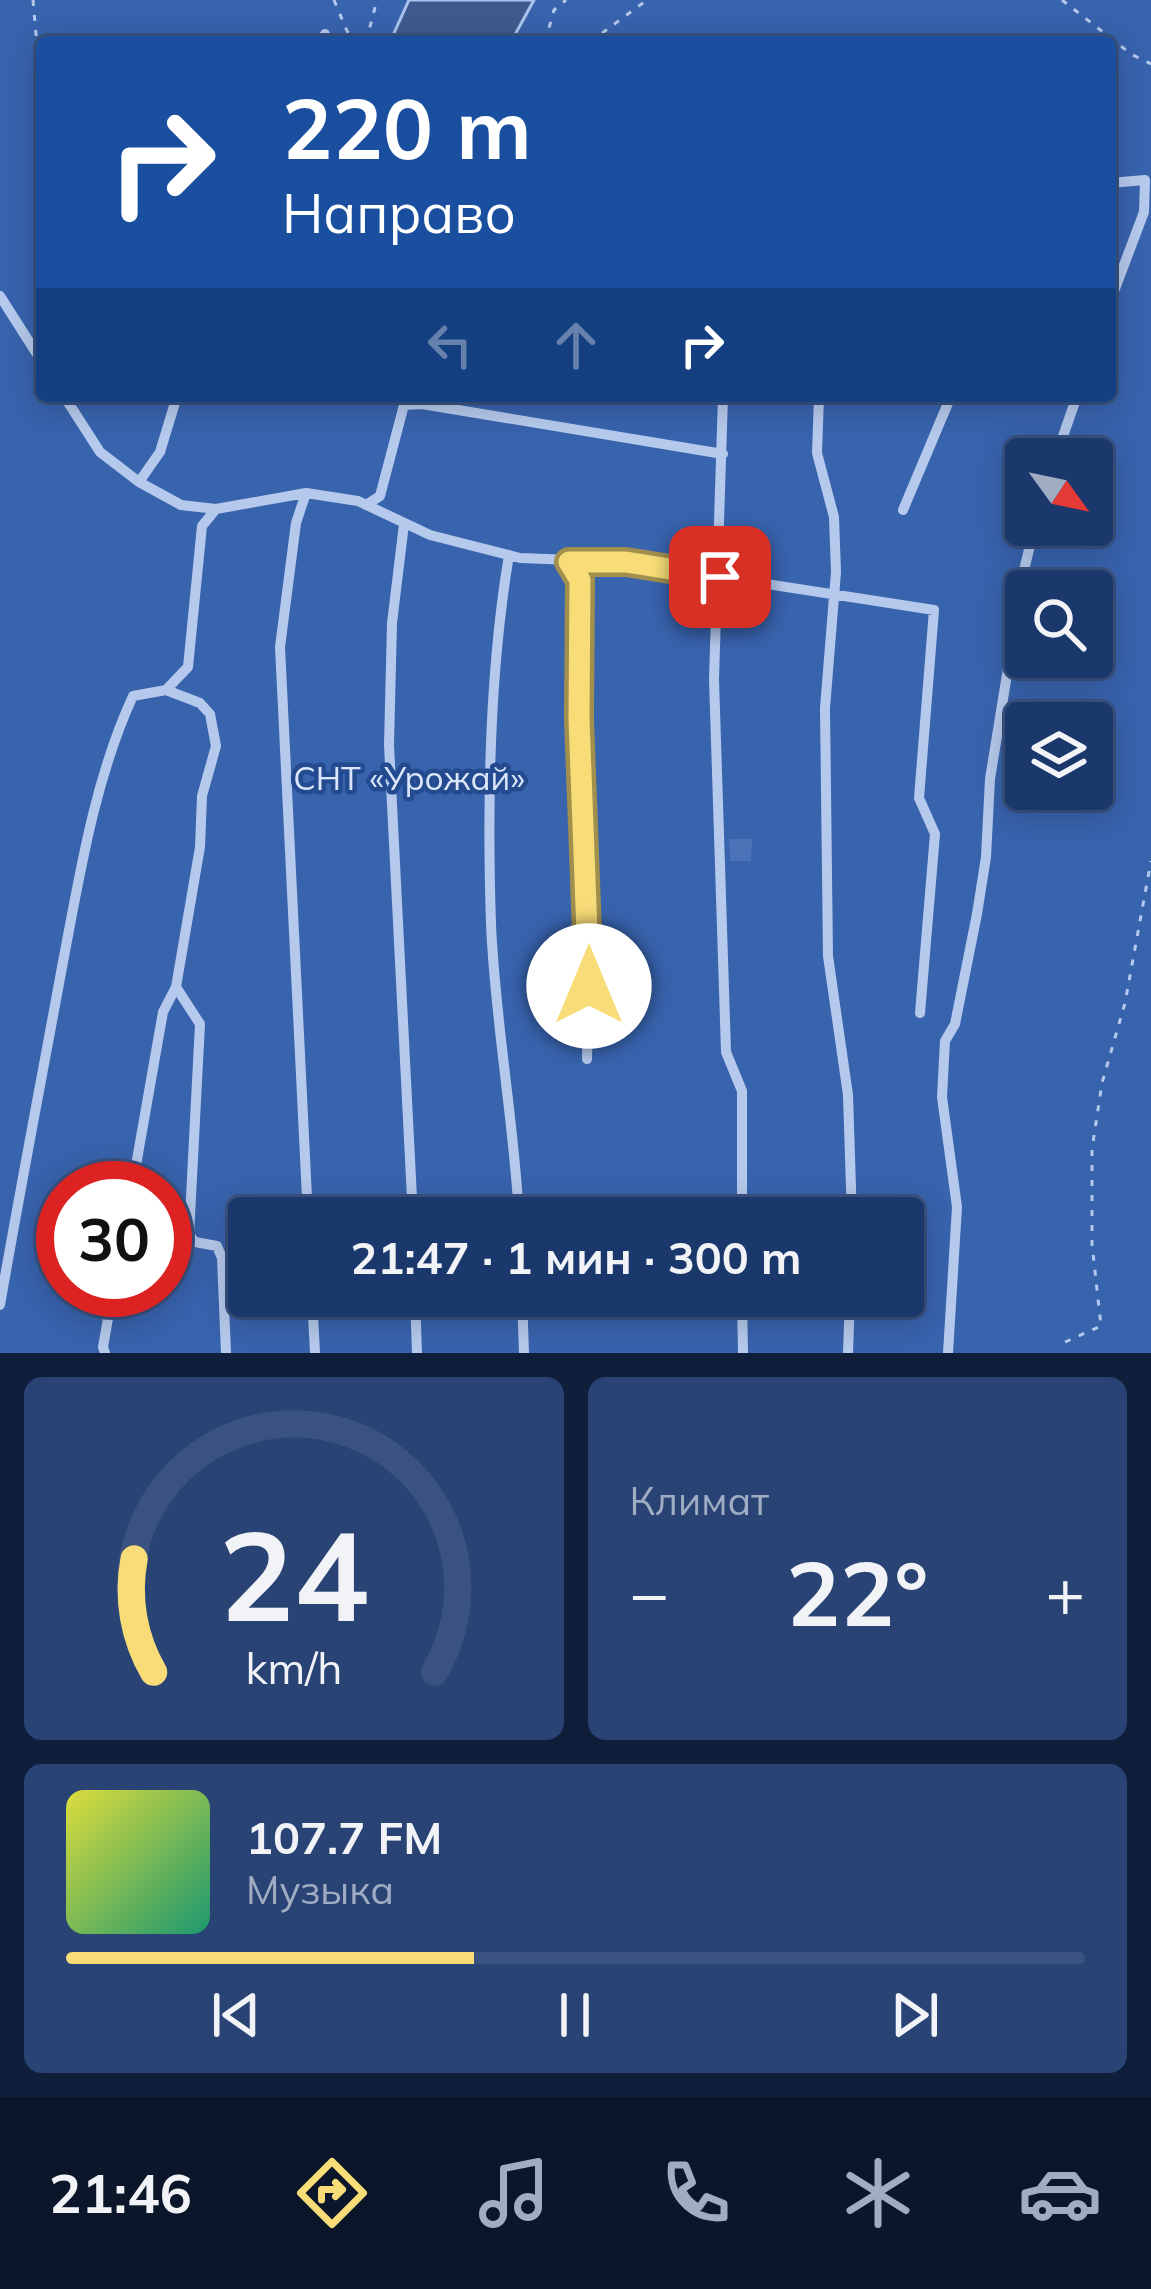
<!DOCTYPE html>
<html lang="ru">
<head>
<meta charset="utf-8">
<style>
	body { margin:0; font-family:Mulish,sans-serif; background:#284374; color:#f1f3f6; height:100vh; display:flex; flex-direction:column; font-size:45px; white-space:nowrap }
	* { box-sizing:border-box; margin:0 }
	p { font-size:39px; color:#a0acc2 }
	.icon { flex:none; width:66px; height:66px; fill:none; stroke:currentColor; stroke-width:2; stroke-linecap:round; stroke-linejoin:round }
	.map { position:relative; height:1353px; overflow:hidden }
	.side { display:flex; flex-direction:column; gap:24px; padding:24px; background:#0f1f3b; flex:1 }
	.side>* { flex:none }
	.banner { position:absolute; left:36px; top:36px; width:1080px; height:366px; border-radius:12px; box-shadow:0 6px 30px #0003,0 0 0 3px #39527f; background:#1a4fa0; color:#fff; overflow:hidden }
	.needle { width:78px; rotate:123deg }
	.buttons { position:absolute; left:1005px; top:438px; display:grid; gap:24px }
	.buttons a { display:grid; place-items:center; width:108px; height:108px; border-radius:12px; background:#1b386c; box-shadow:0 6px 30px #0003,0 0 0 3px #39527f; font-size:60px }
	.speed { position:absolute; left:36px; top:1161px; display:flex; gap:24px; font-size:60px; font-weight:700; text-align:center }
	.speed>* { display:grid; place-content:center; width:156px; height:156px; border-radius:50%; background:#1b386c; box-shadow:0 6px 30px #0003,0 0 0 3px #39527f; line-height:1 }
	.speed .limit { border:18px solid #d22; background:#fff; color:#111 }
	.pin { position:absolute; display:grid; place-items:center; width:102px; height:102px; color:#fff; margin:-51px; border-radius:24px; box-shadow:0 6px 18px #0006 }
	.me { position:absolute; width:132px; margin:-66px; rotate:0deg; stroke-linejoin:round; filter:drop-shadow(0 0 9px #0008) }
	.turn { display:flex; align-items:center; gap:42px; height:252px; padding:0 48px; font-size:54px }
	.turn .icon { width:156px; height:156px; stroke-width:2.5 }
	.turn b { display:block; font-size:84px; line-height:102px }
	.lanes { display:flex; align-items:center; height:114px; padding:0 48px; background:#0003; justify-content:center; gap:60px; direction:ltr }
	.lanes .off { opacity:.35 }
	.big { font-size:90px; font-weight:700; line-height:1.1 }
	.side .card { flex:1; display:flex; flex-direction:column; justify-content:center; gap:18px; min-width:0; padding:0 42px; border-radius:18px; background:#284374 }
	.side .dial { align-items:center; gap:0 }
	.dial svg { height:312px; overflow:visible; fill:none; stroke:#39527f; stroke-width:7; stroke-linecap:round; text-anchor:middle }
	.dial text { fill:#f1f3f6; stroke:none }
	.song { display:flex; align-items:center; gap:36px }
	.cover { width:144px; height:144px; border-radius:18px; background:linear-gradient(135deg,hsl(60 70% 55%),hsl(160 70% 35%)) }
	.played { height:12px; border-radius:6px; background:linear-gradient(90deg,#f7dc78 40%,#39527f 40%) }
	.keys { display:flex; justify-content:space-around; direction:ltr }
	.heat { display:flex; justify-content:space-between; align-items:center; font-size:66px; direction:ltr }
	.side .tiles { flex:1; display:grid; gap:24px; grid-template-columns:1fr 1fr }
	.card:last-child { grid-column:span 2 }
	.trip { position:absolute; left:228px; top:1197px; width:696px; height:120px; border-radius:12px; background:#1b386c; box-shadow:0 6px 30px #0003,0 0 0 3px #39527f; font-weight:700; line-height:120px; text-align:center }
	.tab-bar { display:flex; height:192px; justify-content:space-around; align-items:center; background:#0b162b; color:#a0acc2 }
	.tab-bar .icon { width:84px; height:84px }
	.tab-bar .selected { color:#f7dc78 }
	.tab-bar b { font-size:54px; color:#f1f3f6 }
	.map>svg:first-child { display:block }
	.green { fill:#3863ad; fill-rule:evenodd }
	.water { fill:#3e5a8d; stroke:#a9c3ed; stroke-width:3 }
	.building { fill:#4c73b7 }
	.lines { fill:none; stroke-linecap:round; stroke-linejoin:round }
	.path { stroke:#b5c9ec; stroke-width:3; stroke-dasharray:6 9; stroke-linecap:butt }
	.street { stroke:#b5c9ec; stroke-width:10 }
	.route-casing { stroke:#a18f4e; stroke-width:30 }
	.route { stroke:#f7dc78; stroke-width:21 }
	.labels { text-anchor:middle; stroke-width:9; stroke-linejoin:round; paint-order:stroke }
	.park-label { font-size:33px; fill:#dae6f9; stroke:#244a90 }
</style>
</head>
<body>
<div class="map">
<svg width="1151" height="1353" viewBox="0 0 1151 1353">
	<rect width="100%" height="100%" fill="#244a90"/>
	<path class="green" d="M0,0H409L390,42H42V396H1110V42H511L534,0H1151V1353H0ZM1026,459H1092V525H1026ZM1026,591H1092V657H1026ZM1026,723H1092V789H1026ZM63,1188H165V1290H63ZM249,1218H903V1296H249Z"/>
	<path class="water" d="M409,0H534L511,42H390Z"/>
	<path class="building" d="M729,839H752L751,861H730Z"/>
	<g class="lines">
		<path class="path" d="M33,0L42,103
			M334,0L347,31L357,42
			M1062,0L1131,54L1151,64
			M366,42L377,0
			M545,42L554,10L566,0
			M590,42L647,0
			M1065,1342L1101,1326L1092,1244V1149L1102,1083L1125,1003L1151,861"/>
		<path class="street" d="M321,42L325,34
			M1110,183L1145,180L1144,212L1110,302
			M0,296L42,362
			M64,396L100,452L139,482L181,505L216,509L306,493L358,501L430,535L520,558L625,562L934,610L919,798L935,834L920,1013
			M723,396L714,679L726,1052L742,1091V1218
			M819,396L817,453L834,517L836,572L825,708L828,956L848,1095L852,1218
			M1055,459L1077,396
			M139,482L160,452L177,396
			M306,493L296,523L280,647L308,1218
			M366,505L380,496L404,405L422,404L723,454
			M903,510L951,396
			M404,524L392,623L389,745L413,1218
			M509,555C489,674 487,803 491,924C495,1022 514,1120 519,1218
			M569,563L580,580C579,740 592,899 587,1059
			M166,690L200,703L210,714L216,746L202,796L200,847L176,987L200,1024L189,1235L195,1242L217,1246L222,1258L226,1353
			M132,1188L163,1012L176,987
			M312,1296L315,1353
			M415,1296L417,1353
			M522,1296L524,1353
			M742,1296L743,1353
			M0,1305C20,1190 42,1076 63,962C80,873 95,778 133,696L166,690L188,667L202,526L216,509
			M105,1353L103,1347L113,1290
			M848,1353L850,1296
			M948,1353L957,1207L942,1097L945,1041L955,1024L977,914L986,857L990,779L1024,570L1035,525"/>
	</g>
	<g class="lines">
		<g class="route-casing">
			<path id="route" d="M589,986L579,719L580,580L569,562H626L720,577"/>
		</g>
		<use href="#route" class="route"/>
	</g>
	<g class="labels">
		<g class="park-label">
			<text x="409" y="790">СНТ «Урожай»</text>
		</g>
	</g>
</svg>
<div class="buttons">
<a><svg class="needle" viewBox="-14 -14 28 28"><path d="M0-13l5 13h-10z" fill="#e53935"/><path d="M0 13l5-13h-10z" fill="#a0acc2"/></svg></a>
<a><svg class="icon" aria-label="search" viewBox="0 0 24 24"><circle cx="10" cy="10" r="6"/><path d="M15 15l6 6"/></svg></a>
<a><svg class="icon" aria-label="layers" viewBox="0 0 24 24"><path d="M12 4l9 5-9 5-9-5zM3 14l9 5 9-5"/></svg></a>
</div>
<div class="speed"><div class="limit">30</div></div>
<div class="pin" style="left:720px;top:577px;background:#d93025"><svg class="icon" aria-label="arrive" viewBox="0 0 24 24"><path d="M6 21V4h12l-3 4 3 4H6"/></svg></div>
<svg class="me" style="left:589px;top:986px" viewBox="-20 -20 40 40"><circle r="19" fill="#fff"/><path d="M0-13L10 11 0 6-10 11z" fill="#f7dc78"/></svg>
<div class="trip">21:47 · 1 мин · 300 m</div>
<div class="banner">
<div class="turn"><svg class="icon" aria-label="right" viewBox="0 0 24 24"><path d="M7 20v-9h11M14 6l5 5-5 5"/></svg><div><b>220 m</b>Направо</div></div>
<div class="lanes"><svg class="icon off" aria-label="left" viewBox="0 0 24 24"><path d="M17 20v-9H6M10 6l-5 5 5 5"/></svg><svg class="icon off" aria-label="ahead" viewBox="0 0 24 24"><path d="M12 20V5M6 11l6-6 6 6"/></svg><svg class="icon" aria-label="right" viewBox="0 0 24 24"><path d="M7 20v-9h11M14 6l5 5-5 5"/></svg></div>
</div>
</div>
<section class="side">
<div class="tiles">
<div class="card dial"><svg viewBox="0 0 100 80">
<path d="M14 69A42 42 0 1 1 86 69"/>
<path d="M14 69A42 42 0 0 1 9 40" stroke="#f7dc78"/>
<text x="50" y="56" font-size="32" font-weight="700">24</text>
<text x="50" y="72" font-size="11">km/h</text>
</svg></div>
<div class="card"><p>Климат</p>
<div class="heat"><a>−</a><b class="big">22°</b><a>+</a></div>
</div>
<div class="card">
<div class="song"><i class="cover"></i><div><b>107.7 FM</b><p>Музыка</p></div></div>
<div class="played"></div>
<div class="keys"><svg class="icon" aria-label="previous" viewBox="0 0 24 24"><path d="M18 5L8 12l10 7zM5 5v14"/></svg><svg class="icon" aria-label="pause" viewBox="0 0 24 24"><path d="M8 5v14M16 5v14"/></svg><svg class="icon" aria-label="next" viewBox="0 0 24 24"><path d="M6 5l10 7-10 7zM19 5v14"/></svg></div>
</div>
</div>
</section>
<nav class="tab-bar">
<b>21:46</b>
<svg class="icon selected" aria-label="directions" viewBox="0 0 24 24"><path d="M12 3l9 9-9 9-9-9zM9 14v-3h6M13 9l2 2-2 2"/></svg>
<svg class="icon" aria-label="music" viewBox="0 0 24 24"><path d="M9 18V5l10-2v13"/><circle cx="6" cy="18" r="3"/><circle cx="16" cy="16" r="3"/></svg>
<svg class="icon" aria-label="phone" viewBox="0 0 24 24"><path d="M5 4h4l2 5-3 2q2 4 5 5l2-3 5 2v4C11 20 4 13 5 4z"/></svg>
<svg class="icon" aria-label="climate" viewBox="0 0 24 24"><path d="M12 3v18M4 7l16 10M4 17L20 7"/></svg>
<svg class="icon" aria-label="car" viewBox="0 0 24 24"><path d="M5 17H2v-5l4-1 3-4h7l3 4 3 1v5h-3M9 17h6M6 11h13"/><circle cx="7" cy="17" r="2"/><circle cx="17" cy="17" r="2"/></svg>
</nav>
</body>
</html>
